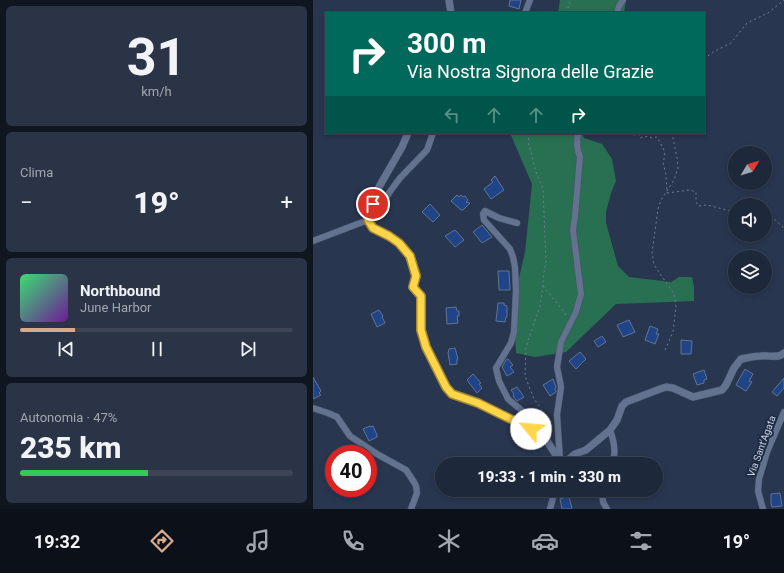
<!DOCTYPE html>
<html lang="it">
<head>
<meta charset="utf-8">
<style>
	body { margin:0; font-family:Roboto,sans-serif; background:#2b3446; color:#f1f3f6; height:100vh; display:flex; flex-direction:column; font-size:15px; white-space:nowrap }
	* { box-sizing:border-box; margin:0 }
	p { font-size:13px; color:#a1a6af }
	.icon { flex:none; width:22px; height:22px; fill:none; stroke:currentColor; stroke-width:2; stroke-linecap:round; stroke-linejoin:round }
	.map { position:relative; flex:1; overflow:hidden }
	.panel { display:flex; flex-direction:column; gap:6px; padding:6px; background:#101620; width:313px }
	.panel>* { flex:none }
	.banner { position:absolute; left:12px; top:12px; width:380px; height:122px; border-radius:0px; box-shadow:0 2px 6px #0003,0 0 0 1px #3c4455; background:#00695c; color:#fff; overflow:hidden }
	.needle { width:26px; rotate:52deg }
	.fabs { position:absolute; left:415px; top:146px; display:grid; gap:8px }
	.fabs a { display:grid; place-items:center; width:44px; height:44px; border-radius:50%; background:#1e283b; box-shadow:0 2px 6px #0003,0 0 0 1px #3c4455; font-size:20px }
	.speed { position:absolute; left:12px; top:445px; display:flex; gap:8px; font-size:20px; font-weight:700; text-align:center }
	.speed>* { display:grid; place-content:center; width:52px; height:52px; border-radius:50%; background:#1e283b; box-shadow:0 2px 6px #0003,0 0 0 1px #3c4455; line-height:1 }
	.speed .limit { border:6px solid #d22; background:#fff; color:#111 }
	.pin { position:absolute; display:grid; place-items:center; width:34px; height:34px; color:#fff; margin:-17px; border:2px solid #fff; border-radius:50%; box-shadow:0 1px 4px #0007 }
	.me { position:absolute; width:44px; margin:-22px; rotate:298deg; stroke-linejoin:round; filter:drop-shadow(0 0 3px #0008) }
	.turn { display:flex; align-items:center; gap:14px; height:84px; padding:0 16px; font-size:18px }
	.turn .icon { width:52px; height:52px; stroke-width:2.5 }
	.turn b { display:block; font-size:28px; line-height:34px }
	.lanes { display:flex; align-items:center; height:38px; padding:0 16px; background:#0003; justify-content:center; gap:20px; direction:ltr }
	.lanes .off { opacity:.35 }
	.big { font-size:30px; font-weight:800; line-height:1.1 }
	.panel .tile { flex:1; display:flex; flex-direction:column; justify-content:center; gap:6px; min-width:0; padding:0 14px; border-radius:6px; background:#2b3446 }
	.panel .dial { align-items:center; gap:0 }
	.dial b { font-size:52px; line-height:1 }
	.song { display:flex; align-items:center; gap:12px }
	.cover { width:48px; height:48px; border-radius:6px; background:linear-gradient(135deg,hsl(140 70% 55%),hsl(280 70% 35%)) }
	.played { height:4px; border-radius:2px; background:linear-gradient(90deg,#d6ab8b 20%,#3c4455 20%) }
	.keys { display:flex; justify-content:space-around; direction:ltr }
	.heat { display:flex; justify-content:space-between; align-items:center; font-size:22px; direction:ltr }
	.charge { height:6px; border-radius:3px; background:linear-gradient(90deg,#34c759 47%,#3c4455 0) }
	.trip { position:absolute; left:122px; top:457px; width:228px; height:40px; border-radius:20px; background:#1e283b; box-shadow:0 2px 6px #0003,0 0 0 1px #3c4455; font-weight:800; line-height:40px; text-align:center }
	.menu { display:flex; height:64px; justify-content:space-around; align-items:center; background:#0c1018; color:#a1a6af }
	.menu .icon { width:28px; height:28px }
	.menu .selected { color:#d6ab8b }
	.menu b { font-size:18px; color:#f1f3f6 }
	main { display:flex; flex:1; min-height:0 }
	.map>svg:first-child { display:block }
	.green { fill:#287051 }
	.building { fill:#1f4487; stroke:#637490 }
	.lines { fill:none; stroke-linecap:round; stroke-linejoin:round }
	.minor-casing { stroke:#485368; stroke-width:7 }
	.tertiary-casing { stroke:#485368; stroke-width:8 }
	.path { stroke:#737e93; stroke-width:1; stroke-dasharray:2 3; stroke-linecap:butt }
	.minor { stroke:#62728f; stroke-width:6 }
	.tertiary { stroke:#62728f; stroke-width:7 }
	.route-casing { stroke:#a68a30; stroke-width:10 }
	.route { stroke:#ffd54a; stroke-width:7 }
	.labels { text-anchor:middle; stroke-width:4; stroke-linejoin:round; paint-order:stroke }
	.street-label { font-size:10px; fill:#c9d2e2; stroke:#1e2c44 }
</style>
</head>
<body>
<main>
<section class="panel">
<div class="tile dial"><b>31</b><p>km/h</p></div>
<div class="tile"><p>Clima</p>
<div class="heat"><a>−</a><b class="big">19°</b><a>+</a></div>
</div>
<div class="tile">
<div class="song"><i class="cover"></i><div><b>Northbound</b><p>June Harbor</p></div></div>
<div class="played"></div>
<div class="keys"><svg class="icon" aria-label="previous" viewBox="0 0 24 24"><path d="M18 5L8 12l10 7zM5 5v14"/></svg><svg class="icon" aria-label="pause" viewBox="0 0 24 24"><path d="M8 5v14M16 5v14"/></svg><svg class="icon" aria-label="next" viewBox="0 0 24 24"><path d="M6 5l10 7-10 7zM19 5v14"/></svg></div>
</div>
<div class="tile"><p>Autonomia · 47%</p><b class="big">235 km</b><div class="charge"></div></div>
</section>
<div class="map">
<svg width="471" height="509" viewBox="0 0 471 509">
	<rect width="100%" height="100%" fill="#28364f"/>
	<path class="green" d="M247,0H313L311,13H245Z
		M197,133H269L271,138L289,144L299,159L303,181L298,193L293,212V223L305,266L316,277L358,282L366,277H379L381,287V301L303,304L253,352L222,357L203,353L201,318L203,291L212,252L219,184Z"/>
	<path class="building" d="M197,0H208L206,9L196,6Z
		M182,176L191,190L178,199L171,189L180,182L178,180Z
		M144,195L146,197L148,195L150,197L152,196L155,200L153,202L157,203L150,210H148L138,201Z
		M117,204L127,215L120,222L109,212Z
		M169,225L179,237L169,243L160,232Z
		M142,230L151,240L142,247L132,236Z
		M185,271H196L197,290H186Z
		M185,303H191V305L194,306V317H193L192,322L183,321Z
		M143,307L144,311H146V316H144L145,323L134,324L133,308Z
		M66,310L70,316L69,317L72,323L64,327L58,314Z
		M316,320L322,332L310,337L304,325Z
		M337,326L345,329L343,334H346L342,344L332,340Z
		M289,336L293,342L285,347L281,341Z
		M368,340L379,341L378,354H368Z
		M142,348L145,359H144V364L137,365L135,353L136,349Z
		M267,352L273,359L263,369L256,361Z
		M195,359L200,365L197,367L201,372L194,376L189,367L193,360Z
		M432,369L440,374L436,381L439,382L433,391L423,385Z
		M391,370L394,379L391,380V383L384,385L380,374Z
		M160,374L168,383L166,384L169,388L164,393L154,380Z
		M0,377L8,391L6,393L8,395L0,399Z
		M471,378V388L464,396L459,392Z
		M240,379L243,387L242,389L243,392L237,396L230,385Z
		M204,387L211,397L204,401L200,396L201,394L198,390Z
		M57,426V427L60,426L64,435V437L56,441L50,429Z
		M467,493L469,506L459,507L458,504V494Z
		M256,496L259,509H249L247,499Z"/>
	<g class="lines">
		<g class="minor-casing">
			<path id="minor" d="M212,13L217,0
				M304,13L306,6L310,0
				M204,223L186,218L172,211L170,214L171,220L197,249L200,257L202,267L203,291L201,332L198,343L183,368L186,381L195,399L231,429L235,436L234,441
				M0,241L55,220L65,214L76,193L87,178L114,150L120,133
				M0,408L15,413L24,417L37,436L64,454L93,470L101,482L103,486L104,493L98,509
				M297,430C301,441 304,453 299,464
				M247,460L244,415L248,387L244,367L248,342L263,312L268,294L260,230L262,216L267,156C263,149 264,141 265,133
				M289,490L290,502L294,509
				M237,509L242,490
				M450,509L445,491L446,479L454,452L471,412"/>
		</g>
		<g class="tertiary-casing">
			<path id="tertiary" d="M136,0L138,13
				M95,133L89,147L66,187L55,220L60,228L76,236L86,243L97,256L103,276L100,287L108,296V330L113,347L133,387L139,394L165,403L226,433L234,441L248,463L255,460L262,454L273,450L297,430L304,420L309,406L313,402L347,389L353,387L360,388L380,397L409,390L413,385L421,368L428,359C434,358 441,356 448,356C456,355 465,359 471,353"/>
		</g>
		<path class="path" d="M253,13L258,0
			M391,59L400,52L418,43L434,23L455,13L471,0
			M215,133L216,145L223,172L230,189L233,262L230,278V286L227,306L213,347L212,376L221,399L238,422
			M316,133L321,135L326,134L327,138C332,136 335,136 339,138L344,137L351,150L352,156L350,162L353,175L354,193
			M354,193L377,190L383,192V202L385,206L394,205L422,212
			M452,217L460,218L471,228
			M230,286L252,313L253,317
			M352,350L360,332L363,306L361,294L341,265L339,253L345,209L348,200L361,180L365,168L364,158L359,133"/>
		<use href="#minor" class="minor"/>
		<use href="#tertiary" class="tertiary"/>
	</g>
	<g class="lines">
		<g class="route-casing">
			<path id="route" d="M60,204L55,220L60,228L76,236L86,243L97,256L103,276L100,287L108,296V330L113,347L133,387L139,394L165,403L218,429"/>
		</g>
		<use href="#route" class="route"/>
	</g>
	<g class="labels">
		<g class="street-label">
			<text transform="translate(448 446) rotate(-70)" y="4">Via Sant'Agata</text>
		</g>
	</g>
</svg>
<div class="fabs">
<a><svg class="needle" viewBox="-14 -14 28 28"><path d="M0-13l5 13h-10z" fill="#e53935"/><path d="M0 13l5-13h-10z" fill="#a1a6af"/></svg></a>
<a><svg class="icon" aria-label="sound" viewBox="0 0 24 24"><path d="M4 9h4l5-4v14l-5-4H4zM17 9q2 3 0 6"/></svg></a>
<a><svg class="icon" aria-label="layers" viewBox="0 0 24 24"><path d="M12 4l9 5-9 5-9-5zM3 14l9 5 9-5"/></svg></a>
</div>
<div class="speed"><div class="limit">40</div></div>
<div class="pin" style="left:60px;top:204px;background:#d93025"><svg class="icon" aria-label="arrive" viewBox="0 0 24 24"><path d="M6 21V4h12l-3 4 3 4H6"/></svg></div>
<svg class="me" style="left:218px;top:429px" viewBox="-20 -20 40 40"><circle r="19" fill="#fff"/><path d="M0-13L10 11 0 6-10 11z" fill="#ffd54a"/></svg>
<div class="trip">19:33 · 1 min · 330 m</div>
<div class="banner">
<div class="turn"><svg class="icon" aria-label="right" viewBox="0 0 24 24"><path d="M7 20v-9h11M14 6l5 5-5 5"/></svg><div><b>300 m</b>Via Nostra Signora delle Grazie</div></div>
<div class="lanes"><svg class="icon off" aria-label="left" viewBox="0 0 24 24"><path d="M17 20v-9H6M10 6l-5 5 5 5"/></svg><svg class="icon off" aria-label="ahead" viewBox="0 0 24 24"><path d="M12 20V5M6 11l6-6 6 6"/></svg><svg class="icon off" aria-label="ahead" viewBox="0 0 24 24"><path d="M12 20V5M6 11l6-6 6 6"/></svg><svg class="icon" aria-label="right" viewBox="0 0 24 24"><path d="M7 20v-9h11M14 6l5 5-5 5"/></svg></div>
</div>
</div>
</main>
<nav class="menu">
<b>19:32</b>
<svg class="icon selected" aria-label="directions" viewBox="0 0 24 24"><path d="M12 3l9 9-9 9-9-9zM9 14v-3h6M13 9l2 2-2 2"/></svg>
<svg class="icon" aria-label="music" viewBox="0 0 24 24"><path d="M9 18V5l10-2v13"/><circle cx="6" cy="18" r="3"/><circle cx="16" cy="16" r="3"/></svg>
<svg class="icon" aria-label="phone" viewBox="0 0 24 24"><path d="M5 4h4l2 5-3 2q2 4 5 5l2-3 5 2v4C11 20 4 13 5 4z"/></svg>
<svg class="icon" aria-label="climate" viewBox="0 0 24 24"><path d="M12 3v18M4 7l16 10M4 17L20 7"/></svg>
<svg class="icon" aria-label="car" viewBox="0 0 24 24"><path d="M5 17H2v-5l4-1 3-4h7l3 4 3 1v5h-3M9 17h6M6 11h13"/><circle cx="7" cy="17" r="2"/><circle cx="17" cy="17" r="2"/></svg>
<svg class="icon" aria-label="filters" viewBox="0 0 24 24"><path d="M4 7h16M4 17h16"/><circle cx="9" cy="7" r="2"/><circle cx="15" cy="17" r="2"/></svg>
<b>19°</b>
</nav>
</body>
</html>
